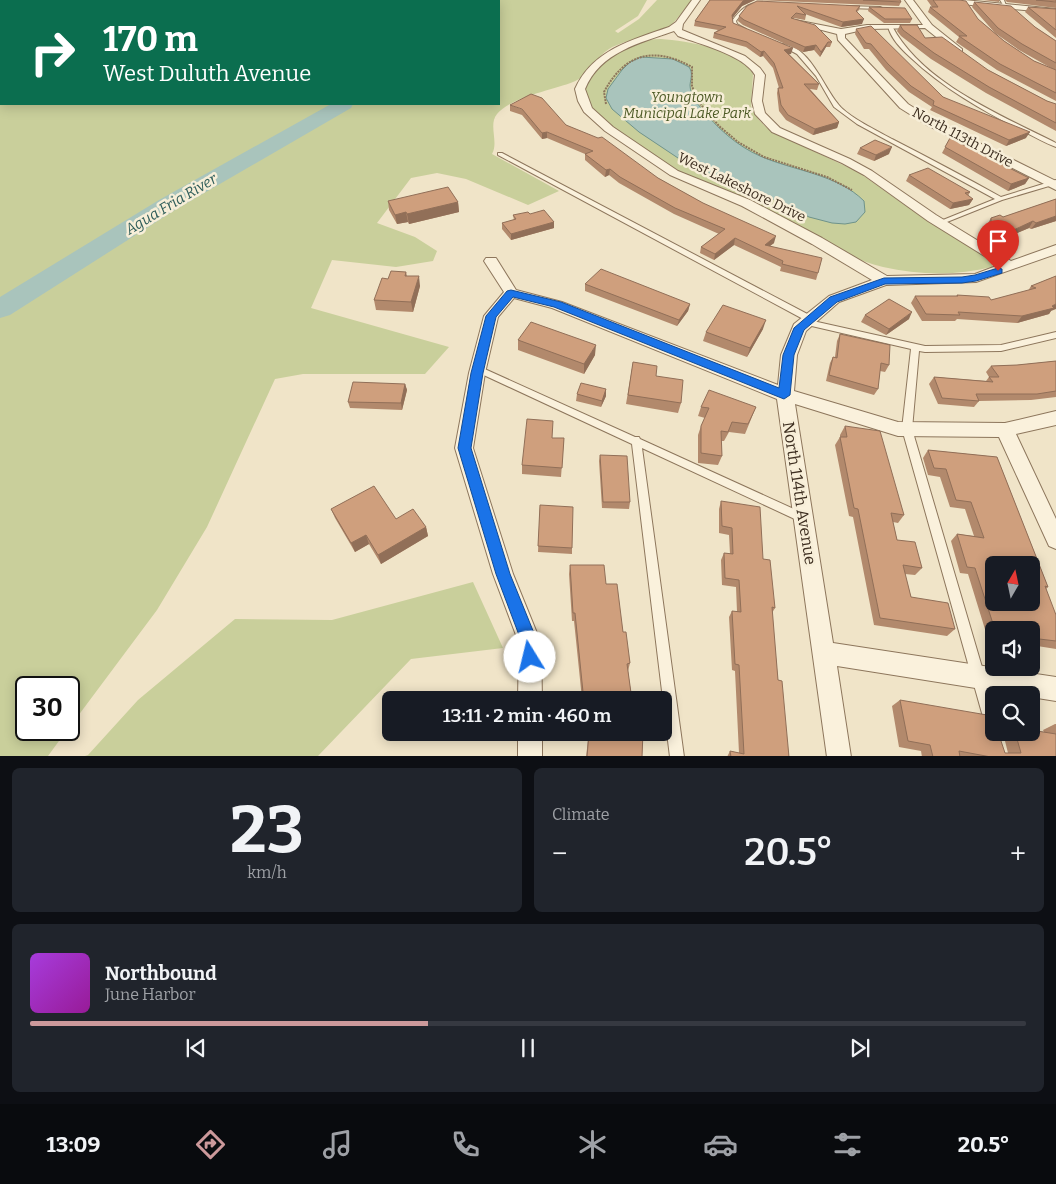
<!DOCTYPE html>
<html lang="en">
<head>
<meta charset="utf-8">
<style>
	body { margin:0; font-family:Bitter,serif; background:#20242c; color:#f1f3f6; height:100vh; display:flex; flex-direction:column; font-size:19px; white-space:nowrap }
	* { box-sizing:border-box; margin:0 }
	p { font-size:16px; color:#9ea1a6 }
	.icon { flex:none; width:28px; height:28px; fill:none; stroke:currentColor; stroke-width:2; stroke-linecap:round; stroke-linejoin:round }
	.map { position:relative; height:756px; overflow:hidden }
	.sheet { display:flex; flex-direction:column; gap:12px; padding:12px; background:#0d0f14; flex:1 }
	.sheet>* { flex:none }
	.banner { position:absolute; left:0px; top:0px; width:500px; height:105px; box-shadow:0 2px 12px #0003; background:#0b6e4f; color:#fff; overflow:hidden }
	.needle { width:32px; rotate:9deg }
	.fabs { position:absolute; left:985px; top:556px; display:grid; gap:10px }
	.fabs a { display:grid; place-items:center; width:55px; height:55px; border-radius:8px; background:#171b24; box-shadow:0 2px 12px #0003; font-size:25px }
	.speed { position:absolute; left:15px; top:676px; display:flex; gap:10px; font-size:25px; font-weight:700; text-align:center }
	.speed>* { display:grid; place-content:center; width:65px; height:65px; border-radius:50%; background:#171b24; box-shadow:0 2px 12px #0003; line-height:1 }
	.speed .limit { border:2px solid #111; border-radius:8px; background:#fff; color:#111 }
	.pin { position:absolute; display:grid; place-items:center; width:42px; height:42px; color:#fff; margin:-51px -21px; border-radius:50% 50% 50% 0; rotate:-45deg; box-shadow:0 0 5px #0007 }
	.pin .icon { rotate:45deg }
	.me { position:absolute; width:55px; margin:-28px; rotate:351deg; stroke-linejoin:round; filter:drop-shadow(0 0 4px #0008) }
	.turn { display:flex; align-items:center; gap:18px; height:105px; padding:0 20px; font-size:22px }
	.turn .icon { width:65px; height:65px; stroke-width:2.5 }
	.turn b { display:block; font-size:35px; line-height:42px }
	.big { font-size:38px; font-weight:600; line-height:1.1 }
	.sheet .tile { flex:1; display:flex; flex-direction:column; justify-content:center; gap:8px; min-width:0; padding:0 18px; border-radius:8px; background:#20242c }
	.sheet .dial { align-items:center; gap:0 }
	.dial b { font-size:65px; line-height:1 }
	.song { display:flex; align-items:center; gap:15px }
	.cover { width:60px; height:60px; border-radius:8px; background:linear-gradient(135deg,hsl(280 70% 55%),hsl(300 70% 35%)) }
	.played { height:5px; border-radius:2px; background:linear-gradient(90deg,#cc999b 40%,#363941 40%) }
	.keys { display:flex; justify-content:space-around; direction:ltr }
	.heat { display:flex; justify-content:space-between; align-items:center; font-size:28px; direction:ltr }
	.sheet .tiles { flex:1; display:grid; gap:12px; grid-template-columns:1fr 1fr }
	.tile:last-child { grid-column:span 2 }
	.trip { position:absolute; left:382px; top:691px; width:290px; height:50px; border-radius:8px; background:#171b24; box-shadow:0 2px 12px #0003; font-weight:600; line-height:50px; text-align:center }
	.tab-bar { display:flex; height:80px; justify-content:space-around; align-items:center; background:#090b0e; color:#9ea1a6 }
	.tab-bar .icon { width:35px; height:35px }
	.tab-bar .active { color:#cc999b }
	.tab-bar b { font-size:22px; color:#f1f3f6 }
	.map>svg:first-child { display:block }
	.green { fill:#c9cf9b }
	.water { fill:#a9c4bc; stroke:#6f938a }
	.lines { fill:none; stroke-linecap:round; stroke-linejoin:round }
	.river { fill:#a9c4bc; fill-rule:evenodd }
	.service-casing { stroke:#8d765c; stroke-width:2 }
	.minor-casing { stroke:#8d765c; stroke-width:2 }
	.path { stroke:#8d765c; stroke-width:2; stroke-dasharray:2 1; stroke-linecap:butt }
	.service { fill:#faf1dc; fill-rule:evenodd }
	.minor { fill:#faf1dc; fill-rule:evenodd }
	.wall { fill:#b2896c }
	.shaded-wall { fill:#916f58 }
	.building { fill:#cf9f7d; stroke:#916f58; fill-rule:evenodd }
	.route { fill:#1a73e8; stroke:#114b97 }
	.labels { text-anchor:middle; stroke-width:5; stroke-linejoin:round; paint-order:stroke }
	.far-park-label { font-size:14px; font-style:italic; fill:#4d5a26; stroke:#f7eed8 }
	.far-street-label { font-size:14px; fill:#3d2e20; stroke:#f7eed8 }
	.far-water-label { font-size:15px; font-style:italic; fill:#2f5d5a; stroke:#f7eed8 }
	.street-label { font-size:16px; fill:#3d2e20; stroke:#f7eed8 }
</style>
</head>
<body>
<div class="map">
<svg width="1056" height="757" viewBox="0 0 1056 757">
	<rect width="100%" height="100%" fill="#f0e4c8"/>
	<path class="green" d="M135,0H469V1H131Z
		M474,0H647L638,16L615,31L618,33L639,19L657,0H692C685,8 678,19 670,26C653,39 627,38 609,49C596,57 586,78 573,82C553,90 511,97 497,114C488,125 499,142 492,154L559,191L528,205L466,179L437,173L411,178L377,223L415,237L437,251L433,261L396,267L332,260L311,308L449,347L425,374H303L275,379L207,527L157,610L69,728V688H26V730H67L48,756L0,757V41L1,104H499V1H471Z
		M661,39C687,41 740,49 753,74L751,106L759,120L767,128L788,139L858,172L922,217L989,258L993,263L992,267C956,276 919,275 883,267C841,257 805,229 768,209C744,197 718,190 694,179C666,167 614,132 594,110C589,105 587,96 584,90C598,60 629,39 661,39Z
		M473,582L503,648L411,659L318,756H85L88,755L138,700L235,619L332,620Z"/>
	<path class="water" d="M641,57L673,59L689,67C693,73 691,77 690,85C690,93 696,102 701,108C717,128 737,146 760,156C794,171 837,174 864,201L865,212L856,222L845,224L832,223L809,217L780,202L687,164L639,132L612,109L606,98L608,89L622,70L630,62Z"/>
	<g class="lines">
		<path class="river" d="M470,0H484V1H470Z
			M331,104H353L351,108L175,210L10,315L0,318V297L159,200Z"/>
		<g class="service-casing">
			<path id="service" d="M1000,0H1004L1007,8H1005Z
				M762,2L763,4C750,6 744,10 736,21L737,24L746,29V31H742L733,26L732,21C740,10 747,3 762,2Z
				M847,6L880,7L882,8L880,9L848,8Z
				M888,26H892C922,83 1001,115 1056,143V147C1045,143 1035,137 1025,132C983,111 944,89 910,57C901,49 890,37 888,26Z
				M782,44C809,45 823,86 838,104C848,117 878,131 892,139C929,158 965,177 1001,197L1056,180V184L1002,200L942,224H938V222L995,199L857,124L834,107L816,76L797,54L782,46Z
				M498,153H502L813,317L814,319L813,321L925,346L1001,345L1056,332V338L1001,351L925,352L919,351L912,429L994,708V732H1000L999,736L994,738L989,736L987,731L902,429L911,349L803,324L802,322L805,320L498,155Z
				M478,366L635,437H639L640,439L807,515L808,518L807,521L803,523L799,521L642,448L684,757H670L632,444L475,371L474,369L475,367Z"/>
		</g>
		<g class="minor-casing">
			<path id="minor" d="M692,0H700L683,24L682,30L745,56L760,68L765,75L762,101L765,113L780,128L850,159L872,171L936,215L1011,261L1056,245V254L976,282L886,285L839,302L806,331L797,355L794,391L898,422L1005,423L1056,411V425L1016,434L1056,519V549L1049,546L999,437L898,436L795,404L833,643L1056,677V701L1031,697V695H1020L837,666L851,757H827L777,399L552,308L514,298L498,317L485,373L473,448L513,574L541,643L542,700H518L519,643L493,574L455,448L469,373L484,316L504,292L484,261L486,258H496L516,290L562,302L778,385L781,355L794,324L829,296L872,280L812,244L742,206L670,175L605,131L584,112L578,101L575,89C592,50 632,40 669,27L676,22ZM674,31L678,36C699,44 744,55 755,75L752,101L755,114L772,132L842,163L864,175L928,221L999,265L975,274L887,276L822,238L750,200L678,171L613,127L592,108L585,89C600,52 640,43 674,31Z
				M905,0H913L932,25L962,49V53H956L925,28L867,29L845,34V38L908,104L935,121L1056,181V190L927,125L900,108L838,40L837,34L791,22L795,20L841,29L867,25H923Z
				M936,0H964L1056,9V13L940,2Z
				M518,732H542V757H518Z"/>
		</g>
		<path class="path" d="M606,104L604,92C625,53 654,46 692,67V86L697,100L719,126L738,142L764,157L827,177L852,190"/>
		<use href="#service" class="service"/>
		<use href="#minor" class="minor"/>
	</g>
	<path class="wall" d="M710,0H900L901,2L899,6L755,0L742,6L732,18L733,23L791,54H789L819,84L817,90L810,89L839,122L837,128L813,135L786,120L779,111L777,93L778,88H779L773,68L763,56L760,57L746,47L713,38L714,33L718,30L694,26L695,21Z
		M927,0H959L978,19L1004,41L1034,61L1051,68L1019,50L995,33L972,7L974,2L1035,27L1056,41V101L997,70L956,42L959,37L928,12L930,7H932Z
		M983,0H999V2Z
		M1005,0H1056V8L1007,2Z
		M747,6H860L859,10L857,12L862,24L841,27L805,14L806,15L805,20L794,18V19L832,42L830,47H826L820,57L814,50L803,52L743,25L738,21L739,16Z
		M869,7L912,19L910,23H884L868,11Z
		M1028,7L1056,9V38L1025,12Z
		M900,25L988,70L1047,101L1056,104V131L986,93L931,59L901,36L897,31Z
		M856,29L943,97L1026,138L1006,146L930,110L932,107L909,92L886,70L869,49H864L855,34Z
		M510,105L566,125L658,178L774,243L770,246L818,273L816,280L780,271L781,267L734,245L714,260L700,253L701,247L719,234L674,214L619,183L609,175L605,177L585,160V154L547,138L542,139L522,115L510,111Z
		M950,138L1029,178L1025,184L1008,191L942,153Z
		M860,148L889,154L874,161L857,154Z
		M909,175L970,192L968,196L973,199L969,205L950,209L906,181Z
		M1056,199V221L1031,229L1029,228L1001,240L987,232V225L991,218L1003,217Z
		M388,201L458,202L459,212L409,224L408,222L397,224L389,210Z
		M530,214L554,222V228L511,240L502,229V223L514,220L513,215Z
		M406,272L407,276L420,286L413,312L376,310L374,300L388,279Z
		M1056,276L1051,311L1049,314L1017,323L957,319L955,321H922L911,303L915,296H956L957,295L991,300L1028,291L1031,286Z
		M585,284L690,304L688,311L677,326L585,291Z
		M865,315L909,319L886,335L861,322Z
		M763,329L747,357L703,341L706,332Z
		M840,334L889,365L885,372L880,371L878,389L874,395L826,381L830,363L833,357H835L837,341Z
		M518,340L595,355L584,374L518,350Z
		M1056,361V397L1031,400L979,401L974,407L938,404L929,384L934,377L986,381L989,377L986,372L991,366L1017,365Z
		M633,362L681,403L678,413L626,404Z
		M405,384L407,390L402,410L350,408L348,402Z
		M606,389V396L601,407L576,401L577,394Z
		M701,407H756L745,434L729,432L724,441H721L722,456L718,465L698,463V435L701,426L705,418L698,416Z
		M845,426L904,515L898,523L893,522L897,540L922,568L915,575L905,574L911,597L955,629L947,636L874,625L853,517L849,516L835,445L840,437V435Z
		M552,438H564L561,477L522,474V465Z
		M928,450L997,457L1048,587L1046,589L1056,641V649L1031,645V630H994V640L988,639L968,574L960,573L951,541L957,534L974,536L965,509L950,507L940,477L928,475L923,458Z
		M600,455L630,502L629,509L602,508L599,461Z
		M721,501L763,559L775,608L772,613L778,680L789,757H727L730,751L739,753L735,671L732,670L729,617L732,611L737,612L736,587L722,585L721,560L724,553L730,554L729,535L719,533V509Z
		M540,505L572,548V554L538,552Z
		M331,509L396,519L426,527L428,536L381,564L369,544L355,552L335,518Z
		M570,565L606,584L623,632L630,663L628,671L632,700H591L592,698L582,699L574,621H572L569,574Z
		M900,700L989,723L1005,753H1008L1003,733L1005,732H1044L1043,730L1055,724H1056V757H922L921,751L899,747L892,706Z
		M589,732H643L642,757H586Z"/>
	<path class="shaded-wall" d="M745,0H755L742,6L731,20L732,15L743,1Z
		M864,19L862,24L841,27L843,22Z
		M828,42L826,47L820,57L821,52Z
		M816,45L814,50L803,52L805,47Z
		M793,48L791,54L783,55L784,50Z
		M764,51L763,56L760,57L761,52Z
		M839,122L837,128L813,135L815,129Z
		M547,132V138L542,139V133Z
		M1030,132L1026,138L1006,146L1009,140Z
		M892,147L889,154L874,161L876,155Z
		M610,169L609,175L605,177L606,170Z
		M1029,178L1025,184L1008,191L1011,184Z
		M973,199L969,205L950,209L953,203Z
		M458,202L459,212L409,224L407,214Z
		M406,212L408,222L397,224L395,215Z
		M1056,216V221L1031,229L1036,223Z
		M1033,221L1029,228L1001,240L1005,234Z
		M554,222V228L511,240V234Z
		M776,236L774,243L763,251L765,245Z
		M735,238L734,245L714,260L715,254Z
		M419,276L420,286L413,312L411,302Z
		M690,304L688,311L677,326L679,320Z
		M1056,304V309L1051,311L1049,314L1017,323L1022,316Z
		M912,312L909,319L886,335L889,329Z
		M766,320L763,329L747,357L750,348Z
		M596,345L595,355L584,374V364Z
		M405,384L407,390L402,410L401,403Z
		M606,389V396L601,407L602,401Z
		M426,527L428,536L381,564L378,555Z
		M366,535L369,544L355,552L351,543Z"/>
	<path class="building" d="M0,0H71V1H1V28L0,26Z
		M710,0H745L743,1L732,15L733,23L793,48L784,50L819,84H804L839,122L815,129L788,115L781,105L778,88H783L774,63L764,51L761,52L747,42L714,33L726,27L695,21Z
		M863,0H900L901,2Z
		M933,0H959L966,1L978,19L1004,41L1034,61L1056,70V93L1000,64L959,36H967L930,7H938Z
		M1036,0H1056V2Z
		M757,1L860,6L856,11L864,19L843,22L797,6L806,15L796,13L791,18L815,25L832,42H828L821,52L816,45L805,47L744,20L739,16L747,6Z
		M974,2L1011,6L1035,27L1056,41V63L1022,44L998,28Z
		M869,7L905,8L912,19H885Z
		M1028,7L1056,9V30Z
		M900,25H917L925,38L942,37L988,70L1047,101L1056,104V123L989,87L934,53L903,30Z
		M871,26L943,97L1030,132L1009,140L933,105L934,101L911,86L888,64L871,44L866,43L856,29Z
		M531,94L542,98L566,125L598,138L602,137L658,178L703,203L776,236L765,245L822,258L818,273L782,264L783,261L735,238L715,254L701,247L725,229L675,208L620,177L610,169L606,170L585,154L593,151L547,132L542,133L522,109L510,105Z
		M950,138L1029,178L1011,184L945,147Z
		M875,140L892,147L876,155L860,148Z
		M928,168L970,192L965,193L973,199L953,203L909,175Z
		M448,187L458,202L407,214L406,212L395,215L388,201Z
		M1056,199V216L1036,223L1033,221L1005,234L991,226V218L1000,215L1003,217Z
		M544,210L554,222L511,234L502,223L516,219L513,215L528,212L530,214Z
		M601,269L690,304L679,320L585,284Z
		M391,271L406,272L405,276H419L411,302L374,300L382,278L388,279Z
		M1056,276V304L1052,306L1054,308L1022,316L958,312L960,315L926,314L915,296H958L957,295L989,297L991,300L1036,288L1031,286Z
		M889,299L912,312L889,329L865,315Z
		M723,305L766,320L750,348L706,332Z
		M531,322L596,345L584,364L518,340Z
		M840,334L890,345L889,365L881,363L878,389L829,375L833,357L837,358Z
		M1056,361V391L1037,394H976L979,401L942,398L934,377L993,382L989,377H999L991,366L1017,365Z
		M633,362L657,366L656,376L683,380L681,403L628,395Z
		M353,382L405,384L401,403L348,402Z
		M581,383L606,389L602,401L577,394Z
		M709,390L756,407L748,424L732,422L728,432L721,431L722,456L701,453V426L709,408L701,407Z
		M527,419L553,421L552,438H564L562,468L522,465Z
		M845,426L880,431L904,515L891,513L897,540L915,542L922,568L903,565L911,597L948,603L955,629L880,618L858,509L854,508L840,437H847Z
		M928,450L997,457L1048,587L1045,586L1056,615V641L1031,638V630H995L975,568L967,567L957,534L984,538L971,502L956,500L946,469L934,468ZM994,565H1031V602H994Z
		M600,455L627,456L630,502H603Z
		M374,486L396,519L413,509L426,527L378,555L366,535L351,543L331,509Z
		M721,501L760,507L763,559L770,560L775,608L772,607L778,680L782,681L789,757H731L730,751L744,754L739,665L735,664L732,611L741,612L739,580L725,578L724,553L733,554L732,528L722,526Z
		M540,505L573,507L572,548L538,546Z
		M570,565H604L606,584H617L623,632H626L630,663L627,664L632,700H592L593,692H583L575,613H573Z
		M900,700L987,715L989,723L994,724V732H998L1005,753H1021L1015,732H1031V730L1056,734V757H991L959,751L960,757H933L930,745L908,741Z
		M589,732H643L642,757H587Z"/>
	<path class="route" d="M998,268L1002,269V273L976,281L962,283L885,284L837,302L804,330L794,355L790,395L784,399L554,307L513,297L496,317L483,373L471,448L510,574L538,643V657L535,663L530,665L524,663L522,657V643L496,574L458,448L471,373L486,316L507,291L511,290L561,302L779,388L783,355L794,328L830,297L884,278L962,277L975,275Z"/>
	<g class="labels">
		<g class="far-park-label">
			<text x="687" y="102">Youngtown<tspan x="687" dy="16">Municipal Lake Park</tspan></text>
		</g>
		<g class="far-street-label">
			<text transform="translate(963 137) rotate(28)" y="5">North 113th Drive</text>
			<text transform="translate(742 187) rotate(26)" y="5">West Lakeshore Drive</text>
		</g>
		<g class="far-water-label">
			<text transform="translate(171 204) rotate(-31)" y="5">Agua Fria River</text>
		</g>
		<g class="street-label">
			<text transform="translate(800 493) rotate(81)" y="6">North 114th Avenue</text>
		</g>
	</g>
</svg>
<div class="fabs">
<a><svg class="needle" viewBox="-14 -14 28 28"><path d="M0-13l5 13h-10z" fill="#e53935"/><path d="M0 13l5-13h-10z" fill="#9ea1a6"/></svg></a>
<a><svg class="icon" aria-label="sound" viewBox="0 0 24 24"><path d="M4 9h4l5-4v14l-5-4H4zM17 9q2 3 0 6"/></svg></a>
<a><svg class="icon" aria-label="search" viewBox="0 0 24 24"><circle cx="10" cy="10" r="6"/><path d="M15 15l6 6"/></svg></a>
</div>
<div class="speed"><div class="limit">30</div></div>
<div class="pin" style="left:998px;top:271px;background:#d93025"><svg class="icon" aria-label="arrive" viewBox="0 0 24 24"><path d="M6 21V4h12l-3 4 3 4H6"/></svg></div>
<svg class="me" style="left:530px;top:657px" viewBox="-20 -20 40 40"><circle r="19" fill="#fff"/><path d="M0-13L10 11 0 6-10 11z" fill="#1a73e8"/></svg>
<div class="trip">13:11 · 2 min · 460 m</div>
<div class="banner">
<div class="turn"><svg class="icon" aria-label="right" viewBox="0 0 24 24"><path d="M7 20v-9h11M14 6l5 5-5 5"/></svg><div><b>170 m</b>West Duluth Avenue</div></div>
</div>
</div>
<section class="sheet">
<div class="tiles">
<div class="tile dial"><b>23</b><p>km/h</p></div>
<div class="tile"><p>Climate</p>
<div class="heat"><a>−</a><b class="big">20.5°</b><a>+</a></div>
</div>
<div class="tile">
<div class="song"><i class="cover"></i><div><b>Northbound</b><p>June Harbor</p></div></div>
<div class="played"></div>
<div class="keys"><svg class="icon" aria-label="previous" viewBox="0 0 24 24"><path d="M18 5L8 12l10 7zM5 5v14"/></svg><svg class="icon" aria-label="pause" viewBox="0 0 24 24"><path d="M8 5v14M16 5v14"/></svg><svg class="icon" aria-label="next" viewBox="0 0 24 24"><path d="M6 5l10 7-10 7zM19 5v14"/></svg></div>
</div>
</div>
</section>
<nav class="tab-bar">
<b>13:09</b>
<svg class="icon active" aria-label="directions" viewBox="0 0 24 24"><path d="M12 3l9 9-9 9-9-9zM9 14v-3h6M13 9l2 2-2 2"/></svg>
<svg class="icon" aria-label="music" viewBox="0 0 24 24"><path d="M9 18V5l10-2v13"/><circle cx="6" cy="18" r="3"/><circle cx="16" cy="16" r="3"/></svg>
<svg class="icon" aria-label="phone" viewBox="0 0 24 24"><path d="M5 4h4l2 5-3 2q2 4 5 5l2-3 5 2v4C11 20 4 13 5 4z"/></svg>
<svg class="icon" aria-label="climate" viewBox="0 0 24 24"><path d="M12 3v18M4 7l16 10M4 17L20 7"/></svg>
<svg class="icon" aria-label="car" viewBox="0 0 24 24"><path d="M5 17H2v-5l4-1 3-4h7l3 4 3 1v5h-3M9 17h6M6 11h13"/><circle cx="7" cy="17" r="2"/><circle cx="17" cy="17" r="2"/></svg>
<svg class="icon" aria-label="filters" viewBox="0 0 24 24"><path d="M4 7h16M4 17h16"/><circle cx="9" cy="7" r="2"/><circle cx="15" cy="17" r="2"/></svg>
<b>20.5°</b>
</nav>
</body>
</html>
